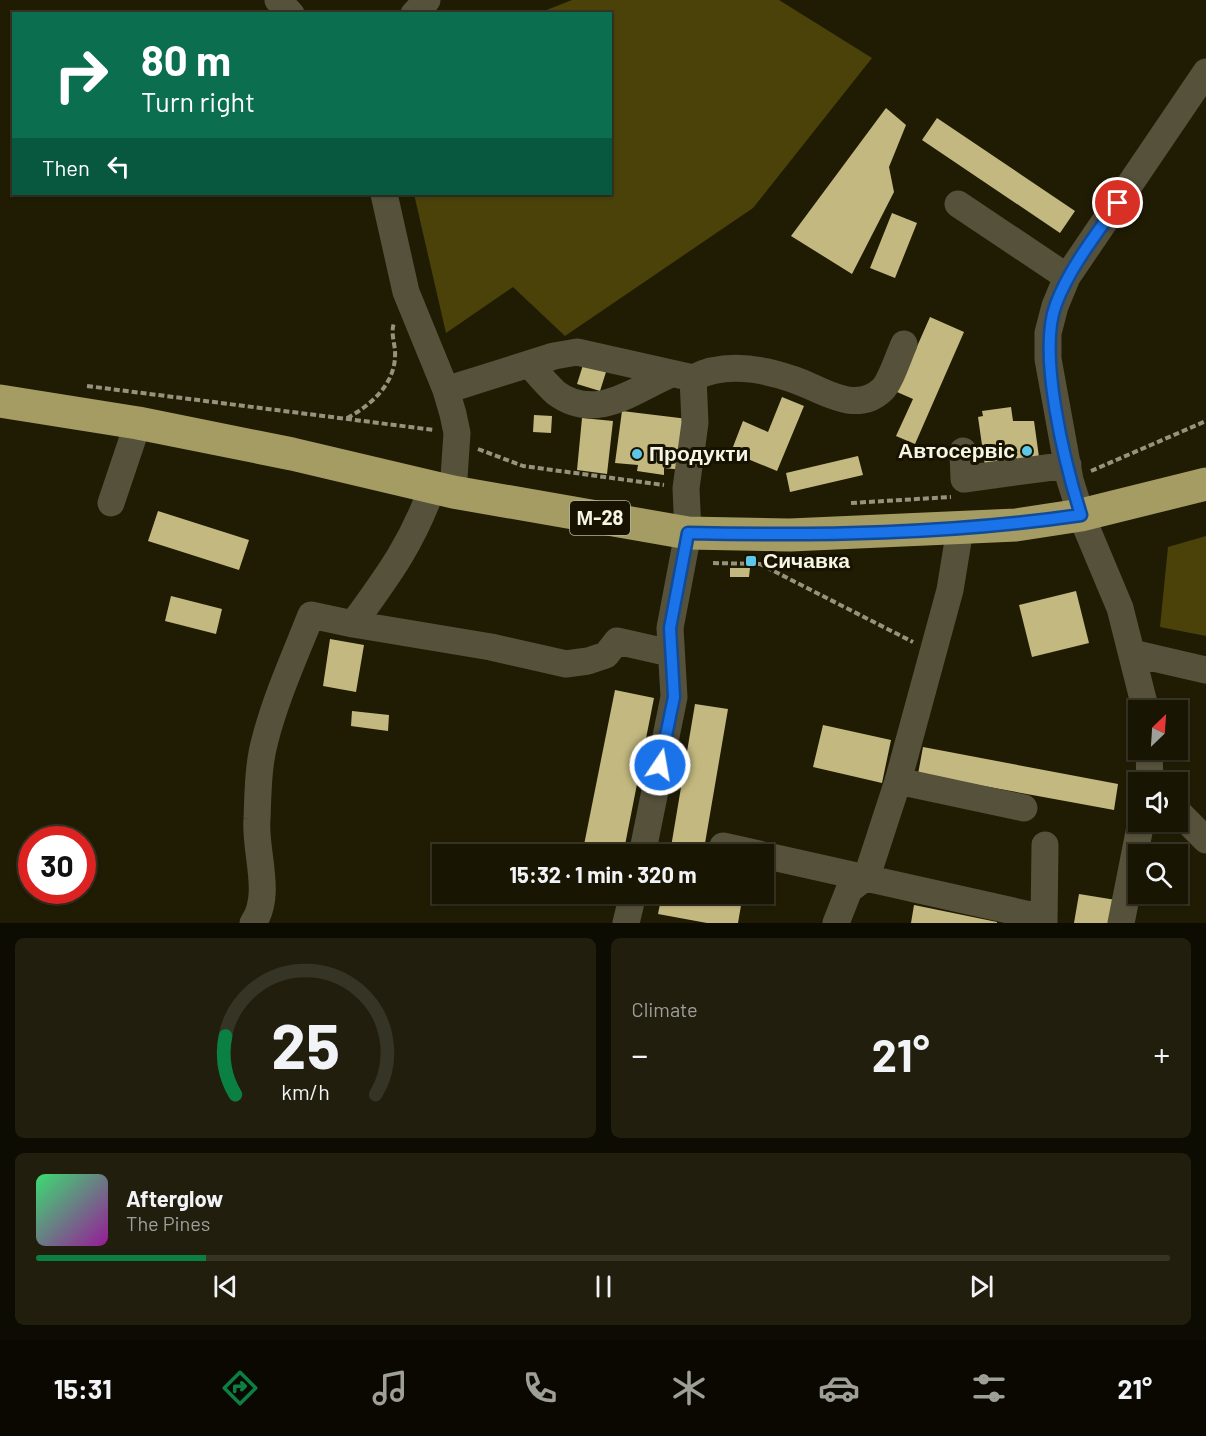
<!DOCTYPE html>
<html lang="en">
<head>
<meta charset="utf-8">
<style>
	body { margin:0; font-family:Barlow,sans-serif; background:#211e0d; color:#f1f3f6; height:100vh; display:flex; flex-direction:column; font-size:22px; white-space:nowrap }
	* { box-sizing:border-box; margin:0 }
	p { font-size:20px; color:#9f9f9a }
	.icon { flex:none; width:33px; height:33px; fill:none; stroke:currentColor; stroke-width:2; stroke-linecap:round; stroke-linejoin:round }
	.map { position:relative; height:923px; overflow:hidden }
	.side { display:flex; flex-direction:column; gap:15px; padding:15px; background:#0d0c02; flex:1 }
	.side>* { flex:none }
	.top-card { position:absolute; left:12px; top:12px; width:600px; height:183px; border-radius:0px; box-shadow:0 2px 4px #0004,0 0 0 2px #363425; background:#0b6e4f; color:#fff; overflow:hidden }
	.needle { width:39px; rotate:25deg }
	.buttons { position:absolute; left:1128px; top:700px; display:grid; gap:12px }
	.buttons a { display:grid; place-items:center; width:60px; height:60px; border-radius:0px; background:#181503; box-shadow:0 2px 4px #0004,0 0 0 2px #363425; font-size:30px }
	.speed { position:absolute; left:18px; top:826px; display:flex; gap:12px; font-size:30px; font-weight:700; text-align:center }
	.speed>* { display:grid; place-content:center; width:78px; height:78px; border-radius:50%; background:#181503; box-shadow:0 2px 4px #0004,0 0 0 2px #363425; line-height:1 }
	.speed .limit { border:9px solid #d22; background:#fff; color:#111 }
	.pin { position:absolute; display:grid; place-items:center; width:51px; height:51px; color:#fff; margin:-26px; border:3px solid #fff; border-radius:50%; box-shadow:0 2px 6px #0007 }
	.me { position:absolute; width:66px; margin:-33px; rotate:12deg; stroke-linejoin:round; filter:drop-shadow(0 0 4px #0008) }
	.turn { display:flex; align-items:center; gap:21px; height:126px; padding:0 30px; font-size:27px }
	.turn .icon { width:78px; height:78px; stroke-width:2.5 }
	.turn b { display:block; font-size:42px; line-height:51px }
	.then { display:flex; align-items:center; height:57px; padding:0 30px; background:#0003; gap:12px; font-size:22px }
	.big { font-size:45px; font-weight:700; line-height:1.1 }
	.side .card { flex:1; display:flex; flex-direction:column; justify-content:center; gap:9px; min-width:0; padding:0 21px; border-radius:9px; background:#211e0d }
	.side .dial { align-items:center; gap:0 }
	.dial svg { height:156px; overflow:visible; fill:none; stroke:#363425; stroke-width:7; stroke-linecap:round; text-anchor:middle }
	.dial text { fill:#f1f3f6; stroke:none }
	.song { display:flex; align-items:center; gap:18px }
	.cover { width:72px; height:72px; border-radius:9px; background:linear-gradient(135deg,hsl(140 70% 55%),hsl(300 70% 35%)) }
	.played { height:6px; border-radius:3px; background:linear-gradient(90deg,#0b8043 15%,#363425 15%) }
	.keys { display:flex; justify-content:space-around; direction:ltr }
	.heat { display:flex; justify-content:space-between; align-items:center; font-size:33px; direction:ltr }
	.side .tiles { flex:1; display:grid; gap:15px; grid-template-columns:1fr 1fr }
	.card:last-child { grid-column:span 2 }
	.trip { position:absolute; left:432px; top:844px; width:342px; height:60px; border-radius:0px; background:#181503; box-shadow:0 2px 4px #0004,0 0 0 2px #363425; font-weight:700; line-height:60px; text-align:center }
	.dock { display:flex; height:96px; justify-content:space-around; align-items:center; background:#0a0801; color:#9f9f9a }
	.dock .icon { width:42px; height:42px }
	.dock .current { color:#0b8043 }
	.dock b { font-size:27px; color:#f1f3f6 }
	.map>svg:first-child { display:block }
	.green { fill:#4b4209 }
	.building { fill:#c3b980 }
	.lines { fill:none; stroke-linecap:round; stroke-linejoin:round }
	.path { stroke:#95927e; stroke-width:4; stroke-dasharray:6 3; stroke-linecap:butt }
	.minor { stroke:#55513b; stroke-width:27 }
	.highway { stroke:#a59c63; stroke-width:33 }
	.route-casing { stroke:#114b97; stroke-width:15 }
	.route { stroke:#1a73e8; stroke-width:10 }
	.poi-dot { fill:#5cc7e8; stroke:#171300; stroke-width:2 }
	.labels { text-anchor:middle; stroke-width:6; stroke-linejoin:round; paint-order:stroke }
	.shield { fill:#171300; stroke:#b4b1a0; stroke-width:1.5 }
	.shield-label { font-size:20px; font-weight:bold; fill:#f7f5e5 }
	.poi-label { font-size:21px; font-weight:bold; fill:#f7f5e5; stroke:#171300; text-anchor:start }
</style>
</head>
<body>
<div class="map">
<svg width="1206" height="923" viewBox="0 0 1206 923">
	<rect width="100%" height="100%" fill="#201c04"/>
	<path class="green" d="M572,0H779L872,58L753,208L565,336L513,287L446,333L414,194H610V14L539,13Z
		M1206,536V636L1160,627L1168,547Z"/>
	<path class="building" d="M886,108L906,125L889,167L894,192L852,274L791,236Z
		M937,118L1075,211L1060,233L922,140Z
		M892,213L917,223L895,278L870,268Z
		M930,317L964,332L915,444L896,436L913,399L897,392Z
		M583,365L606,372L600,391L577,384Z
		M782,397L804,406L777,471L731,452L743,421L768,432Z
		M1011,407L1013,421H1034L1039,457L985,466L978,417L983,416L982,411Z
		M622,411L688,419L683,470L664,468V475L637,471L638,465L615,463Z
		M534,415L552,416L551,433L533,432Z
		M582,418L613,421L607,474L577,470Z
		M858,456L863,475L790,492L786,473Z
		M158,511L249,540L239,570L148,541Z
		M730,568H750L749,577H730Z
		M1076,591L1089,643L1032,657L1019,605Z
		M171,596L222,609L216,634L165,621Z
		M330,639L364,645L356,692L323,686Z
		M615,690L654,698L623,855H582Z
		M695,704L728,709L703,855H681L670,853Z
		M352,711L389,715L388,731L351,726Z
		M823,725L891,740L882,783L813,767Z
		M923,747L1118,784L1114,810L918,774Z
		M662,894H743L738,923H707L658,914Z
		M1079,894L1116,900L1112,923H1074Z
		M914,905L997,922V923H911Z"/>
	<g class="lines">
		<path class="path" d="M87,386L434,430
			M347,418C370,406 394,385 395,357C396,345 390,334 394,323
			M478,449L523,466L664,485
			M1091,471L1206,421
			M851,503L951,497
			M713,563L760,564L913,642"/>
		<path class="minor" d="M278,0L291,14
			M414,14L427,0
			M384,194L406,292L446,390L453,414L457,433L453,492
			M958,204L1067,277
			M530,365C538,374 547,385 556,393C595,422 633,391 669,375
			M446,390L554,356L577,352L693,378
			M963,451L964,479L1068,465
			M111,503L138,423
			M353,624L491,647L566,664L588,661L606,655L617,641L670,653
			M1132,653L1206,670
			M1146,711L1120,608L1081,515L1070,480L1048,359V333L1055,306L1067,277L1206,72
			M1149,750L1150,783
			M898,781L1024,808
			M1178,812L1206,840
			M723,846L1044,918
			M642,855L674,697L670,628L688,533L686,488L695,423L693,378C724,362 760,368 792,379C819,387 854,416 882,390C890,383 899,355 904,344
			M253,923C273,895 254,850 257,819C258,794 258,765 265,740C276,697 295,656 311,615L353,624C387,577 412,544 432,488
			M626,923L633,894
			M836,923L849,890L867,876L898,781L950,590L960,529
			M1044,923L1045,845
			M1121,923L1141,822"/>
		<path class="highway" d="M0,401L138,423L292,454L453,492L688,533L790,535L1016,525L1081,515L1206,484"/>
	</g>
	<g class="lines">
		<g class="route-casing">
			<path id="route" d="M660,765L674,697L670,628L688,533C819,536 951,534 1081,515C1065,464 1037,353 1056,304C1070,267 1096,235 1118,203"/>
		</g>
		<use href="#route" class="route"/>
	</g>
	<g class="poi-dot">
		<circle cx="1027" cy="451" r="6"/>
		<circle cx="637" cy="454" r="6"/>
		<rect x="745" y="555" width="12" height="12" rx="3"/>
	</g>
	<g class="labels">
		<rect class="shield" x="570" y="501" width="60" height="34" rx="4.5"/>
		<g class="shield-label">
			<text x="600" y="525">М-28</text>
		</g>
		<g class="poi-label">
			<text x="1015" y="458" text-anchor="end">Автосервіс</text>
			<text x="649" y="461">Продукти</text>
			<text x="763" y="568">Сичавка</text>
		</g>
	</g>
</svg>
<div class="buttons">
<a><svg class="needle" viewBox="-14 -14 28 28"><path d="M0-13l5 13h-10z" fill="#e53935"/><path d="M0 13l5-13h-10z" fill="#9f9f9a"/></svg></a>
<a><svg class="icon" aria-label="sound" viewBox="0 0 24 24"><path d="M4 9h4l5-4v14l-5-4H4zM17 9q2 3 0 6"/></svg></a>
<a><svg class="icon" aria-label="search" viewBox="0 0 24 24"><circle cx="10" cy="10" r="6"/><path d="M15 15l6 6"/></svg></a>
</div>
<div class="speed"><div class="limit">30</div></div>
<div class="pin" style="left:1118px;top:203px;background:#d93025"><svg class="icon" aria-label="arrive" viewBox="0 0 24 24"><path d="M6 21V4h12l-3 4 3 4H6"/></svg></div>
<svg class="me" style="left:660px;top:765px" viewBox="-20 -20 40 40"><circle r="17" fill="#1a73e8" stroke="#fff" stroke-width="3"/><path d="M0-11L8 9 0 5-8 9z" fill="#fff"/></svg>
<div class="trip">15:32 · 1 min · 320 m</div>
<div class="top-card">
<div class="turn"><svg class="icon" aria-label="right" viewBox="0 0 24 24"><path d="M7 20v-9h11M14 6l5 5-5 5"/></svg><div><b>80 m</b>Turn right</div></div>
<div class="then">Then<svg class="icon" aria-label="left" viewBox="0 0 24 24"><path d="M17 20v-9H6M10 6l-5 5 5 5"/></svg></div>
</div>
</div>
<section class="side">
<div class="tiles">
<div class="card dial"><svg viewBox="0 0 100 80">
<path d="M14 69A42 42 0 1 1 86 69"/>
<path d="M14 69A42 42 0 0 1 9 39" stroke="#0b8043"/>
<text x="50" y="56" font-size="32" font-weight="700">25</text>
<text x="50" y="72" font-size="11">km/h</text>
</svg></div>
<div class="card"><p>Climate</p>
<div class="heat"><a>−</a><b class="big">21°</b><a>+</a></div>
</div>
<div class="card">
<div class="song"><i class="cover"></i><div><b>Afterglow</b><p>The Pines</p></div></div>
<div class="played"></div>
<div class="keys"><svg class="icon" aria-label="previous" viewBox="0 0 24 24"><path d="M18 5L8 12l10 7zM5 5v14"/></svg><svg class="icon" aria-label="pause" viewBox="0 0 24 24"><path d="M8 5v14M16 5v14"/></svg><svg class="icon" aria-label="next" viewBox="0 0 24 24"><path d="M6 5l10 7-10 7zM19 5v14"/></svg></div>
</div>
</div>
</section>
<nav class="dock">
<b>15:31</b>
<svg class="icon current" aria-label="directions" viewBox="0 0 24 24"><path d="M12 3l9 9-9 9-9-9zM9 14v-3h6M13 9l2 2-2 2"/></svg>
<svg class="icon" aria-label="music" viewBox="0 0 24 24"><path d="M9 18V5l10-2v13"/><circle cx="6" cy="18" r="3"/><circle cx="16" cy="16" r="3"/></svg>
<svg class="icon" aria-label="phone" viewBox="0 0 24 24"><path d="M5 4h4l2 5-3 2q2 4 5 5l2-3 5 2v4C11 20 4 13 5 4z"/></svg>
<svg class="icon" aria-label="climate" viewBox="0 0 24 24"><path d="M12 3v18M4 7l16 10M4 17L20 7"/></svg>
<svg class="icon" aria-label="car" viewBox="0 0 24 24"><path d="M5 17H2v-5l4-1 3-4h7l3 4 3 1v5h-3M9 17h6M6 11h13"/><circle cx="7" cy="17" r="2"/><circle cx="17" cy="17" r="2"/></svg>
<svg class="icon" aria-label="filters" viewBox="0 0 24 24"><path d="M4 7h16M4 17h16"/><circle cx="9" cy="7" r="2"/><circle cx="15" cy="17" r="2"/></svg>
<b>21°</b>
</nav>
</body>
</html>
